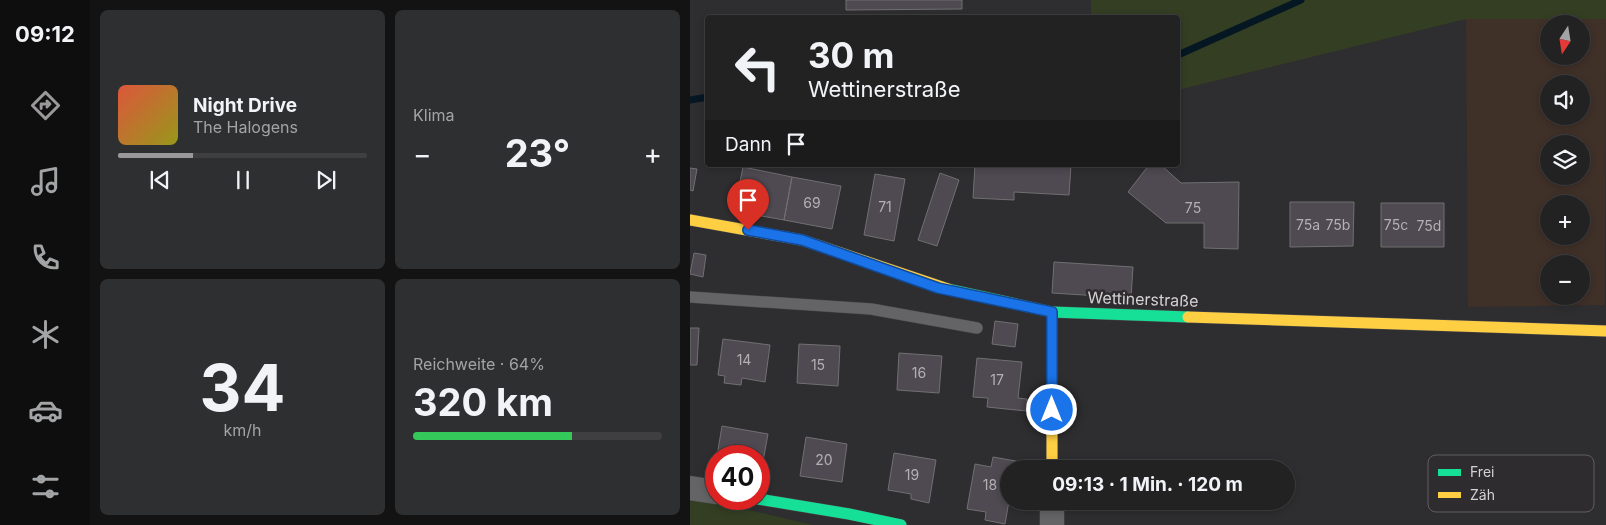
<!DOCTYPE html>
<html lang="de">
<head>
<meta charset="utf-8">
<style>
	body { margin:0; font-family:Inter,sans-serif; background:#2e2f30; color:#f1f3f6; height:100vh; display:flex; flex-direction:column; font-size:19px; white-space:nowrap }
	* { box-sizing:border-box; margin:0 }
	p { font-size:16px; color:#a2a4a6 }
	.icon { flex:none; width:28px; height:28px; fill:none; stroke:currentColor; stroke-width:2; stroke-linecap:round; stroke-linejoin:round }
	.map { position:relative; flex:1; overflow:hidden }
	.side { display:flex; flex-direction:column; gap:10px; padding:10px; background:#131313; width:600px }
	.side>* { flex:none }
	.guide { position:absolute; left:15px; top:15px; width:475px; height:152px; border-radius:5px; box-shadow:0 2px 8px #0003,0 0 0 1px #3f3f41; background:#222223; color:#f1f3f6; overflow:hidden }
	.needle { width:32px; rotate:192deg }
	.fabs { position:absolute; left:850px; top:15px; display:grid; gap:10px }
	.fabs a { display:grid; place-items:center; width:50px; height:50px; border-radius:50%; background:#222223; box-shadow:0 2px 8px #0003,0 0 0 1px #3f3f41; font-size:25px }
	.speed { position:absolute; left:15px; top:445px; display:flex; gap:10px; font-size:25px; font-weight:700; text-align:center }
	.speed>* { display:grid; place-content:center; width:65px; height:65px; border-radius:50%; background:#222223; box-shadow:0 2px 8px #0003,0 0 0 1px #3f3f41; line-height:1 }
	.speed .limit { border:8px solid #d22; background:#fff; color:#111 }
	.pin { position:absolute; display:grid; place-items:center; width:42px; height:42px; color:#fff; margin:-51px -21px; border-radius:50% 50% 50% 0; rotate:-45deg; box-shadow:0 0 5px #0007 }
	.pin .icon { rotate:45deg }
	.me { position:absolute; width:55px; margin:-28px; rotate:0deg; stroke-linejoin:round; filter:drop-shadow(0 0 4px #0008) }
	.turn { display:flex; align-items:center; gap:18px; height:105px; padding:0 20px; font-size:22px }
	.turn .icon { width:65px; height:65px; stroke-width:2.5 }
	.turn b { display:block; font-size:35px; line-height:42px }
	.then { display:flex; align-items:center; height:48px; padding:0 20px; background:#0003; gap:10px; font-size:19px }
	.big { font-size:38px; font-weight:700; line-height:1.1 }
	.side .widget { flex:1; display:flex; flex-direction:column; justify-content:center; gap:8px; min-width:0; padding:0 18px; border-radius:8px; background:#2e2f30 }
	.side .dial { align-items:center; gap:0 }
	.dial b { font-size:65px; line-height:1 }
	.song { display:flex; align-items:center; gap:15px }
	.cover { width:60px; height:60px; border-radius:8px; background:linear-gradient(135deg,hsl(10 70% 55%),hsl(60 70% 35%)) }
	.played { height:5px; border-radius:2px; background:linear-gradient(90deg,#9a989a 30%,#3f3f41 30%) }
	.keys { display:flex; justify-content:space-around; direction:ltr }
	.heat { display:flex; justify-content:space-between; align-items:center; font-size:28px; direction:ltr }
	.charge { height:8px; border-radius:4px; background:linear-gradient(90deg,#34c759 64%,#3f3f41 0) }
	.side .tiles { flex:1; display:grid; gap:10px; grid-template-columns:repeat(2,1fr) }
	.trip { position:absolute; left:310px; top:460px; width:295px; height:50px; border-radius:25px; background:#222223; box-shadow:0 2px 8px #0003,0 0 0 1px #3f3f41; font-weight:700; line-height:50px; text-align:center }
	main { display:flex; flex:1; min-height:0 }
	.tabs { display:flex; flex-direction:column; width:90px; justify-content:space-around; align-items:center; background:#0e0e0e; color:#a2a4a6 }
	.tabs .icon { width:35px; height:35px }
	.tabs .on { color:#9a989a }
	.tabs b { font-size:22px; color:#f1f3f6 }
	.map>svg:first-child { display:block }
	.commercial { fill:#3f3028; fill-rule:evenodd }
	.green { fill:#333e23 }
	.lines { fill:none; stroke-linecap:round; stroke-linejoin:round }
	.stream { stroke:#041722; stroke-width:7 }
	.building { fill:#4f4952; stroke:#717071 }
	.lane-casing { stroke:#4c4b4d; stroke-width:12 }
	.street-casing { stroke:#4c4b4d; stroke-width:25 }
	.fast-casing { stroke:#4c4b4d; stroke-width:12 }
	.slow-casing { stroke:#4c4b4d; stroke-width:12 }
	.lane { stroke:#646365; stroke-width:11 }
	.street { stroke:#646365; stroke-width:24 }
	.fast { stroke:#16e098; stroke-width:11 }
	.slow { stroke:#ffcf43; stroke-width:11 }
	.route-casing { stroke:#114b97; stroke-width:12 }
	.route { stroke:#1a73e8; stroke-width:9 }
	.labels { text-anchor:middle; stroke-width:5; stroke-linejoin:round; paint-order:stroke }
	.number-label { font-size:14px; fill:#b3b0b4 }
	.street-label { font-size:16px; fill:#d4d2d4; stroke:#2f2c30 }
	.key { fill:#2f2c30; stroke:#615e61; stroke-width:1 }
	.key-label { font-size:14px; fill:#d4d2d4 }
</style>
</head>
<body>
<main>
<nav class="tabs">
<b>09:12</b>
<svg class="icon on" aria-label="directions" viewBox="0 0 24 24"><path d="M12 3l9 9-9 9-9-9zM9 14v-3h6M13 9l2 2-2 2"/></svg>
<svg class="icon" aria-label="music" viewBox="0 0 24 24"><path d="M9 18V5l10-2v13"/><circle cx="6" cy="18" r="3"/><circle cx="16" cy="16" r="3"/></svg>
<svg class="icon" aria-label="phone" viewBox="0 0 24 24"><path d="M5 4h4l2 5-3 2q2 4 5 5l2-3 5 2v4C11 20 4 13 5 4z"/></svg>
<svg class="icon" aria-label="climate" viewBox="0 0 24 24"><path d="M12 3v18M4 7l16 10M4 17L20 7"/></svg>
<svg class="icon" aria-label="car" viewBox="0 0 24 24"><path d="M5 17H2v-5l4-1 3-4h7l3 4 3 1v5h-3M9 17h6M6 11h13"/><circle cx="7" cy="17" r="2"/><circle cx="17" cy="17" r="2"/></svg>
<svg class="icon" aria-label="filters" viewBox="0 0 24 24"><path d="M4 7h16M4 17h16"/><circle cx="9" cy="7" r="2"/><circle cx="15" cy="17" r="2"/></svg>
</nav>
<section class="side">
<div class="tiles">
<div class="widget">
<div class="song"><i class="cover"></i><div><b>Night Drive</b><p>The Halogens</p></div></div>
<div class="played"></div>
<div class="keys"><svg class="icon" aria-label="previous" viewBox="0 0 24 24"><path d="M18 5L8 12l10 7zM5 5v14"/></svg><svg class="icon" aria-label="pause" viewBox="0 0 24 24"><path d="M8 5v14M16 5v14"/></svg><svg class="icon" aria-label="next" viewBox="0 0 24 24"><path d="M6 5l10 7-10 7zM19 5v14"/></svg></div>
</div>
<div class="widget"><p>Klima</p>
<div class="heat"><a>−</a><b class="big">23°</b><a>+</a></div>
</div>
<div class="widget dial"><b>34</b><p>km/h</p></div>
<div class="widget"><p>Reichweite · 64%</p><b class="big">320 km</b><div class="charge"></div></div>
</div>
</section>
<div class="map">
<svg width="916" height="525" viewBox="0 0 916 525">
	<rect width="100%" height="100%" fill="#2e2d2f"/>
	<path class="commercial" d="M776,19H916L915,305L778,307ZM859,24H891V56H859ZM859,84H891V116H859ZM859,144H891V176H859ZM859,204H891V236H859ZM859,264H891V296H859Z"/>
	<path class="green" d="M401,0H916V19H776L488,90V18L401,17Z
		M0,496L123,525H0Z"/>
	<g class="lines">
		<path class="stream" d="M488,55L611,0
			M0,100L18,97"/>
	</g>
	<path class="building" d="M156,0H272V9L156,10Z
		M285,165H381L379,195L324,192V200L283,198Z
		M459,165H471L491,183L549,182L548,249L514,248V223H476L438,192Z
		M53,167L102,177L94,220L44,211Z
		M0,168L7,169L3,191L0,190Z
		M250,173L269,180L247,246L228,240Z
		M185,174L215,179L204,241L174,235Z
		M102,177L151,186L142,229L94,220Z
		M600,202H664L663,246L600,247Z
		M691,203H754V247H691Z
		M4,253L16,255L13,277L0,274Z
		M364,262L443,267L441,298L362,293Z
		M305,321L328,324L325,347L302,344Z
		M0,328H9L7,365H0Z
		M33,339L80,345L75,382L52,378L51,385L34,383L35,376L28,375Z
		M109,344L150,346L148,386L107,383Z
		M209,353L252,356L249,393L207,390Z
		M287,358L332,362L328,398L337,399L336,411L297,407L298,398L283,397Z
		M32,426L78,434L71,472H69V456H27Z
		M116,437L157,444L152,482L110,476Z
		M204,453L246,460L239,503L221,499V494L198,490Z
		M303,457L326,461L325,469H319V501L315,524L295,520L296,512L277,509L285,464L301,467Z"/>
	<g class="lines">
		<g class="lane-casing">
			<path id="lane" d="M0,297L181,309L287,328"/>
		</g>
		<g class="street-casing">
			<path id="street" d="M0,488L26,492
				M362,525V501"/>
		</g>
		<g class="fast-casing">
			<path id="fast" d="M258,289L362,312L498,317
				M68,499L159,514L211,525"/>
		</g>
		<g class="slow-casing">
			<path id="slow" d="M0,220L112,240L258,289
				M362,312V469
				M498,317L916,331"/>
		</g>
		<use href="#lane" class="lane"/>
		<use href="#street" class="street"/>
		<use href="#fast" class="fast"/>
		<use href="#slow" class="slow"/>
	</g>
	<g class="lines">
		<g class="route-casing">
			<path id="route" d="M58,230L112,240L248,288L362,312V410"/>
		</g>
		<use href="#route" class="route"/>
	</g>
	<g class="labels">
		<g class="number-label">
			<text x="122" y="208">69</text>
			<text x="195" y="212">71</text>
			<text x="503" y="213">75</text>
			<text x="618" y="230">75a</text>
			<text x="648" y="230">75b</text>
			<text x="706" y="230">75c</text>
			<text x="739" y="231">75d</text>
			<text x="54" y="365">14</text>
			<text x="128" y="370">15</text>
			<text x="229" y="378">16</text>
			<text x="307" y="385">17</text>
			<text x="134" y="465">20</text>
			<text x="222" y="480">19</text>
			<text x="300" y="490">18</text>
		</g>
		<g class="street-label">
			<text transform="translate(453 299) rotate(2)" y="6">Wettinerstraße</text>
		</g>
	</g>
	<rect x="738" y="455" width="166" height="57" rx="8" class="key"/>
	<rect x="748" y="469" width="23" height="7" fill="#16e098"/>
	<rect x="748" y="492" width="23" height="6" fill="#ffcf43"/>
	<g class="key-label">
		<text x="780" y="477">Frei</text>
		<text x="780" y="500">Zäh</text>
	</g>
</svg>
<div class="fabs">
<a><svg class="needle" viewBox="-14 -14 28 28"><path d="M0-13l5 13h-10z" fill="#e53935"/><path d="M0 13l5-13h-10z" fill="#a2a4a6"/></svg></a>
<a><svg class="icon" aria-label="sound" viewBox="0 0 24 24"><path d="M4 9h4l5-4v14l-5-4H4zM17 9q2 3 0 6"/></svg></a>
<a><svg class="icon" aria-label="layers" viewBox="0 0 24 24"><path d="M12 4l9 5-9 5-9-5zM3 14l9 5 9-5"/></svg></a>
<a>+</a>
<a>−</a>
</div>
<div class="speed"><div class="limit">40</div></div>
<div class="pin" style="left:58px;top:230px;background:#d93025"><svg class="icon" aria-label="arrive" viewBox="0 0 24 24"><path d="M6 21V4h12l-3 4 3 4H6"/></svg></div>
<svg class="me" style="left:362px;top:410px" viewBox="-20 -20 40 40"><circle r="17" fill="#1a73e8" stroke="#fff" stroke-width="3"/><path d="M0-11L8 9 0 5-8 9z" fill="#fff"/></svg>
<div class="trip">09:13 · 1 Min. · 120 m</div>
<div class="guide">
<div class="turn"><svg class="icon" aria-label="left" viewBox="0 0 24 24"><path d="M17 20v-9H6M10 6l-5 5 5 5"/></svg><div><b>30 m</b>Wettinerstraße</div></div>
<div class="then">Dann<svg class="icon" aria-label="arrive" viewBox="0 0 24 24"><path d="M6 21V4h12l-3 4 3 4H6"/></svg></div>
</div>
</div>
</main>
</body>
</html>
